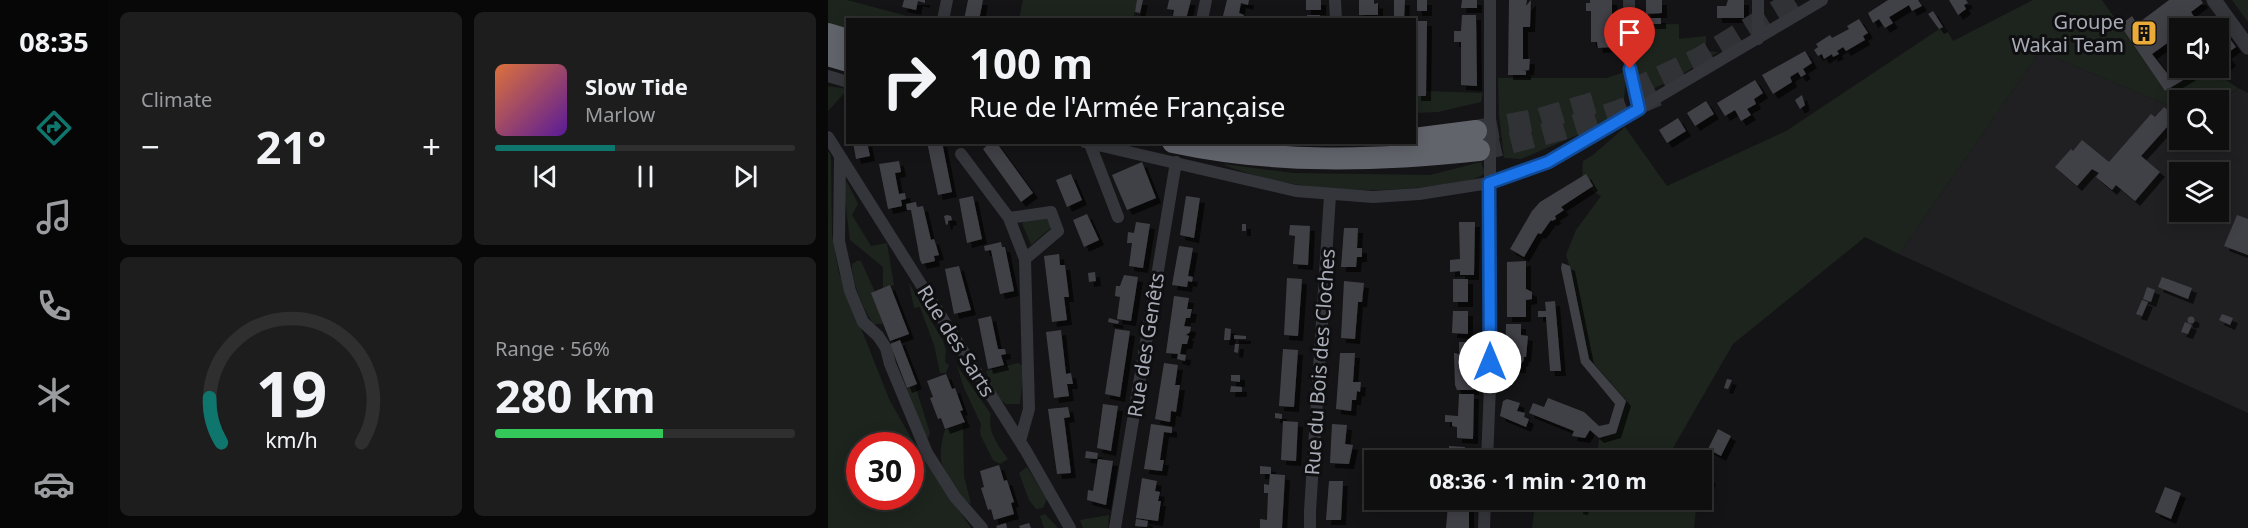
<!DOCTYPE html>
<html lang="en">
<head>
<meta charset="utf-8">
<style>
	body { margin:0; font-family:"Noto Sans",sans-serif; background:#1d1d1e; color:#f1f3f6; height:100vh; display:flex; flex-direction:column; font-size:22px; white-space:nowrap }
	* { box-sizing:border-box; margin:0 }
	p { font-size:20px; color:#9b9c9f }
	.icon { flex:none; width:33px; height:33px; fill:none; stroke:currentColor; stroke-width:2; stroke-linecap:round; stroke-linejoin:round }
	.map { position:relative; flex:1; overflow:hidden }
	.details { display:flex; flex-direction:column; gap:12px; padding:12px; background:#080809; width:720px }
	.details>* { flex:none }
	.guide { position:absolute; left:18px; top:18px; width:570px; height:126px; border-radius:0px; box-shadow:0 3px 15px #0003,0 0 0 2px #2f2f30; background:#0f0f10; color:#f1f3f6; overflow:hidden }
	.buttons { position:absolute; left:1341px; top:18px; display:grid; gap:12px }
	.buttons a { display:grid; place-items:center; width:60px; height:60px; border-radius:0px; background:#0f0f10; box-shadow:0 3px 15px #0003,0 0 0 2px #2f2f30; font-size:30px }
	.speed { position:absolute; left:18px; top:432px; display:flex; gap:12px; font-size:30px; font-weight:700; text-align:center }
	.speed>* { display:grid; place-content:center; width:78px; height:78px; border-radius:50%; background:#0f0f10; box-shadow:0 3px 15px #0003,0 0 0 2px #2f2f30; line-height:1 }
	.speed .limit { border:9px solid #d22; background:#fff; color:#111 }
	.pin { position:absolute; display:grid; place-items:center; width:51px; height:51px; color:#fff; margin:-62px -26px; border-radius:50% 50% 50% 0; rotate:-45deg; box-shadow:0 0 6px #0007 }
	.pin .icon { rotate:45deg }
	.me { position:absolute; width:66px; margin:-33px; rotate:0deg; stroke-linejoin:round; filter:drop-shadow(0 0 4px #0008) }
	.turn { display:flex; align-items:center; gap:21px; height:126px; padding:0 24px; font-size:27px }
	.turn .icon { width:78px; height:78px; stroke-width:2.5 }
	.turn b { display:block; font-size:42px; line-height:51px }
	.big { font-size:45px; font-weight:700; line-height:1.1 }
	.details .card { flex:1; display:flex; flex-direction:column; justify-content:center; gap:9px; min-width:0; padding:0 21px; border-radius:9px; background:#1d1d1e }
	.details .dial { align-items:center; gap:0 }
	.dial svg { height:156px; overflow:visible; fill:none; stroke:#2f2f30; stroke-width:7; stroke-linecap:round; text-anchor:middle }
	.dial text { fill:#f1f3f6; stroke:none }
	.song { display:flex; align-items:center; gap:18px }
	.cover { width:72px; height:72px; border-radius:9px; background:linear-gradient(135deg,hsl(20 70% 55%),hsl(270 70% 35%)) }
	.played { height:6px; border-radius:3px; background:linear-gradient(90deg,#0f766e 40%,#2f2f30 40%) }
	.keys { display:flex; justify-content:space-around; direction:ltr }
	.heat { display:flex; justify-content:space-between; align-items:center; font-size:33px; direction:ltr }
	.charge { height:9px; border-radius:4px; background:linear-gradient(90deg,#34c759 56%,#2f2f30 0) }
	.details .tiles { flex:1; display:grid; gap:12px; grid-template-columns:repeat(2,1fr) }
	.trip { position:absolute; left:536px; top:450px; width:348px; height:60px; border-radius:0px; background:#0f0f10; box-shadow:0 3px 15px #0003,0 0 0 2px #2f2f30; font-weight:700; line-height:60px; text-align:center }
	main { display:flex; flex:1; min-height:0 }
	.dock { display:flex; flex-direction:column; width:108px; justify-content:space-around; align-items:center; background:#060606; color:#9b9c9f }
	.dock .icon { width:42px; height:42px }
	.dock .active { color:#0f766e }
	.dock b { font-size:27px; color:#f1f3f6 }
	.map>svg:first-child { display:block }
	.built { fill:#202023; fill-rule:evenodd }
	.green { fill:#1d241d; fill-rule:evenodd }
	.building { fill:#414146; filter:url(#shadow) }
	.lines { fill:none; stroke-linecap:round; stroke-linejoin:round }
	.motorway-tunnel { stroke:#313236; stroke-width:22; stroke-dasharray:22 11; stroke-linecap:butt }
	.minor { stroke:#35363b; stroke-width:12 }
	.tertiary { stroke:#35363b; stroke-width:15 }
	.motorway { stroke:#62646c; stroke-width:22 }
	.route-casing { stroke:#114b97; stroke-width:15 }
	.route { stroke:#1a73e8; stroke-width:10 }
	.labels { text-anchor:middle; stroke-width:6; stroke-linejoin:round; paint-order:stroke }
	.poi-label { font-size:20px; fill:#a7abb6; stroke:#0f0f11; text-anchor:end }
	.street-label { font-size:20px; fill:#a7abb6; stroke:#0f0f11 }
</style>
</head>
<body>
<main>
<nav class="dock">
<b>08:35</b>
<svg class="icon active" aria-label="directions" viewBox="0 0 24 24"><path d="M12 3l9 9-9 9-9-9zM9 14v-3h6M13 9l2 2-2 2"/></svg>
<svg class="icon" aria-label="music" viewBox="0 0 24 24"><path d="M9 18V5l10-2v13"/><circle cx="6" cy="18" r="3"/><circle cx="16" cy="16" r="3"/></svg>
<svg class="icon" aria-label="phone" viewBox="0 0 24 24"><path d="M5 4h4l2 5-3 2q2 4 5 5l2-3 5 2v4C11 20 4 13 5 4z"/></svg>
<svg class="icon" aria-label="climate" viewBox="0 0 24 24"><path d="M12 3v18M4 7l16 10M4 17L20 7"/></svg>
<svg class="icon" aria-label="car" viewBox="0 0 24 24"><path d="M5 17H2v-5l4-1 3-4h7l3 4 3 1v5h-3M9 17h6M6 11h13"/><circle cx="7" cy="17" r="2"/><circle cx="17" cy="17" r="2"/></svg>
</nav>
<section class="details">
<div class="tiles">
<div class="card"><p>Climate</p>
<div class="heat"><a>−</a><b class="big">21°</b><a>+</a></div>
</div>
<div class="card">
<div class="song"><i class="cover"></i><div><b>Slow Tide</b><p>Marlow</p></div></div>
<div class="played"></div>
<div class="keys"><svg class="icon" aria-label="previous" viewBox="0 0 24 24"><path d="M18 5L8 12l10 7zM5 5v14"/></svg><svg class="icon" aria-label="pause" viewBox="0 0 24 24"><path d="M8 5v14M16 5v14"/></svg><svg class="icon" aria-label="next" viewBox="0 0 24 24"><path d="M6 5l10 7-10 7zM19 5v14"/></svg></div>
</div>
<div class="card dial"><svg viewBox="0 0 100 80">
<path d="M14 69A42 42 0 1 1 86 69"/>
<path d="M14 69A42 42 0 0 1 8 46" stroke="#0f766e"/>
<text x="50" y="56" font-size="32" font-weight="700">19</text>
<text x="50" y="72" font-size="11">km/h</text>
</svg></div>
<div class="card"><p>Range · 56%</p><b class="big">280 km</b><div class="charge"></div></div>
</div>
</section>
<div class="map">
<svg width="1420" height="528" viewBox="0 0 1420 528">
	<defs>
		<filter id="shadow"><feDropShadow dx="5" dy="5" stdDeviation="0" flood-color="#0009"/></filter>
	</defs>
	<rect width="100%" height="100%" fill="#141416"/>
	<path class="built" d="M1212,51L1351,110L1352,140H1390L1391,104L1410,88L1420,93V413L1071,254ZM1352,172H1390V212H1352Z"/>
	<path class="green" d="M0,0H19L90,19L20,20L19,72L0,67Z
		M195,0H310L305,19L191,20Z
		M1205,0H1274L1337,91L1374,68H1390L1391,60L1393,65H1400L1388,73L1410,88L1391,104L1390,100H1352L1351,110L1212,51L1071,254L1037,237L905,344L838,460H768L771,439L788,433L798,401L761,359L742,268L738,255L748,230L773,196C755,186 753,182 755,161L765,155L797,127L839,186L958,131L1116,26L1125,41Z
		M1404,0H1420V22Z
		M851,24V39L878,36V51L890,52L845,80L817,92L808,67L809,25Z
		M799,71L794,116L693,159L676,158L671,114L670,78H779Z
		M0,86L20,89L0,111Z
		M598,91L655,93L653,102L610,112L587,113L588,96H598Z
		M0,151L3,156L4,235L11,273L62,401L94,457L143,528H0ZM32,446H82V496H32Z
		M653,162L657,173C647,181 634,181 622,183C552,196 460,192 394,164L465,173L602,175Z
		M19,182L30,204L24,215L43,246L59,243L66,285L55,289V267L22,240L15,184Z
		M222,215L224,227L203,245L194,223L204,218Z
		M29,261H33L47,292L44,293L55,324H46C36,312 23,280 24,264Z
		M81,283L115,341L118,350L117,362L121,365L118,373H112L106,345L92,307L86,308Z
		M190,363L196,366L192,404H178L166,395L158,371Z
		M129,366L163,414C159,432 170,445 180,459L172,464L165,460L153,436L152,431L153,424L136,388Z
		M87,385L102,433L100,438L95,433L79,389Z
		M135,423L136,476L143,504C134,500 118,474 114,464C111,454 114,439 117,430Z
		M199,467L219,499L215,508L208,509L201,500L191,473Z
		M711,500H869L866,528H704L707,506Z
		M217,514L230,528H216L212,516Z
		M281,515L280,528H255L252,520Z"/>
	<path class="building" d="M76,0H97V3L90,1L88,10L74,7Z
		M140,0H155L151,20H136Z
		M309,0H315L312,13L307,12Z
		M341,0H363L358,19L345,16L346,10L339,9Z
		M399,0H421L420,5L413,3L411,13L416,15L414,20H394Z
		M478,0H493V10H478Z
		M531,0H546V4L550,3V15H531Z
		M566,0H577L576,20H566Z
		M589,0H599V11H589Z
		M634,0H649V8H633Z
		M681,0H699L698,6L703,0L702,27H695V59H702L701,70L694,71H698V75H680Z
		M762,0H784V47L770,48L769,42H763V11H758V3H762Z
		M818,0H834V13L818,14Z
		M900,0H916V18H889V6H898Z
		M1060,0H1090L1094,6L1084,11L1081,5L1063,16L1061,17L1065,23L1057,28L1051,19L1045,23L1040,13Z
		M1121,0H1138L1140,3L1136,5L1138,9L1130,15Z
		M1341,0H1373L1375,3L1363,12L1369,21L1359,28H1352V34L1324,54L1342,77L1358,68H1375L1337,91L1292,25L1304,16L1309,24Z
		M1105,11L1115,27L1111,29L1100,14Z
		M479,15H492V20H479Z
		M634,15H648L649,86L633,85V42H626V31H633Z
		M819,18H833V24H819Z
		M1382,18L1385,22L1388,20L1408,47L1398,54L1403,61L1396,67L1390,59L1397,54L1390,47V28H1375L1372,25Z
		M1031,19L1040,33L1035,36L1037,40L1018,51L1015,47L1009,51L1011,54L1005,57L1004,54L996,59L994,54L990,56L986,50L990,47L988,44L1002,35L1004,38L1021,29L1019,26Z
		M589,21H599L598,96H588Z
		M977,51L984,63L975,69L978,74L973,77L970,72L962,77L964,82L945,94L934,75Z
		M927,80L935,93L926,99L928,104L919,109L923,115L913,121L907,110L897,116L889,103Z
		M974,95L977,105L972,109L967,100Z
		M878,101L886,114L867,126L859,113Z
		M1336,107L1348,117L1313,156L1332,172L1307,201L1288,185L1284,190L1268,177L1271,173L1264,169L1249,186L1227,167L1243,149L1245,151L1254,140L1281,162L1323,114L1327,117Z
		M850,118L858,131L839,143L831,130Z
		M25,142H39L42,156L28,159Z
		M99,142H114L124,192L110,195Z
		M163,142H168L205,193L193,202L155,149Z
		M71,161L73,172L67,173L69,184L71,194L77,193L78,199L73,200L74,206L60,209L51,164Z
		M314,162L328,198L299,210L284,175Z
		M243,174L254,200L239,207L228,180Z
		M758,174L765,186L733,207L736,210L727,216L728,219L724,221L723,220L713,234L710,233L696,257L682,249L704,211L712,202Z
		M145,196L154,239L139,243L131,199Z
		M358,196L372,198L366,238L352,235Z
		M88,202L89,207L95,206L103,240L106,239L108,245L111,255L106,256L107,261L94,264L92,260L83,210H79L78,204Z
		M259,214L271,240L256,247L245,220Z
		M119,215L123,216L124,220L120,221V224L118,225L116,216Z
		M1409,215L1420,219V255L1396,246Z
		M308,222L322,224L315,268L301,266L304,243H299L300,232L306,233Z
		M631,222H647L646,275H632V271L622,272V260L632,259Z
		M414,224H418V231H414Z
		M462,225L482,226L480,265L465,264L467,236L461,235Z
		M516,228H530L529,248H534V257H529L528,267H513Z
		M173,242L174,247H177L186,291L172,294L163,250L157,251L156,246Z
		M351,246L365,248L360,276L365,277L364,282L360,281L359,287L344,285Z
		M231,254L232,265H237L241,297H236L239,320L224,322L216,256Z
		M698,261V289L704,292V299L698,300V317H679V262Z
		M734,263L742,266L761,359L798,401L788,433L771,438L762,430L757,438L744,436L746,431L701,413L705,403L716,407L720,398L756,412L771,426L781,424L787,404L753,363L733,268Z
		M131,266L143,310L126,314L117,269Z
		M267,272L268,281L261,282L260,273Z
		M296,275L310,277L303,321L289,319L292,297L287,296L288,286H292Z
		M1334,277L1364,288L1360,299L1330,287Z
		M459,278L474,279L470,336L456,335Z
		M625,279H640V302H625Z
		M516,281L536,283L534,302H530L527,339L513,338Z
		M62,285L81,334L62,341L43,293Z
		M1319,287L1327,290L1323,302L1315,299Z
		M346,296L361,298L359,309H364L362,318H358L356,326L363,327L362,332L358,335L361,336L359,344H354L352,354L358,355L357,361L349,359L350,354L338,353Z
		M1314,300L1320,302L1314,316L1308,314Z
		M727,301L733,371H722L718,317H710V311H718L717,302Z
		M625,311H640V334L624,333Z
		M1394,314L1405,318L1402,325L1391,320Z
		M163,316L170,349H177L178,354L173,355L176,365L160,369L150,319Z
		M1359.5 320a3.5 3.5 0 1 1 7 0a3.5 3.5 0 1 1-7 0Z
		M281,318L291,321L290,324L280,322Z
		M1357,322L1364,325L1360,334L1353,332Z
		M678,324H693V335L700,336L698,357H696L695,362L693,361V368H677Z
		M397,328L403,329L402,340H396Z
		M287,329L302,331L292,397L277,394Z
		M233,330L238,374L243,373L245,384H239L241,396L226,398L218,332Z
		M406,335L418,336V339H406Z
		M72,340L89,384L79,388L62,344Z
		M631,342H647L646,390H629L627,385L626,353L631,354Z
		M407,344H411L410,353L406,352Z
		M455,349L470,350L466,407L451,406Z
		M512,353H527L525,382H533L532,392L529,391L528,400H524L523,411L508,409Z
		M336,363L350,365L347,385H352L348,412L343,411L342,422L327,419Z
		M118,374L124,389L127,388L135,410L132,411L137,422L117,429L113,418L110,419L102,398L105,397L99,381Z
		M403,375H412V382L403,381Z
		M899,379L904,380L900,389L896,388Z
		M403,386L414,387V392H402Z
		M631,394H646L645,439L629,438V427L624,426V422H617V415L630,416Z
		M679,399L692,403L689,411L697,413L696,417L701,419L698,427L672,416L675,401Z
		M275,404L290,406L283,451L269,448Z
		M240,407L242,417L236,418L243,473L229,474L220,409Z
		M447,413L454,414V419L447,418Z
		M455,421L470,422L468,461L453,460Z
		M323,424L344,427V433L336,432L332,460H336L334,471L316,469Z
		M504,424L519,425L517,444L525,445L521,464L502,463Z
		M890,429L903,436L893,456L880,449Z
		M621,446L637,447L636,460H621Z
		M258,451L270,453L269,459L257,458Z
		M270,459L285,461L278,505L259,500L260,490L265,491Z
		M171,465L176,481L179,480L186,502L183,503L186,514L166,520L163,509L160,510L153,488L156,487L152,471Z
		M432,466L443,467V474L457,475L454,528H432V519L439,520L440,493H436V484L441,485L442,474H432Z
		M873,474L883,479L881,484L873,480Z
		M314,478L329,481L327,491L332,492L330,501H333L330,521L308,518Z
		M501,481H515L513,520H498Z
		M1337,487L1353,493L1343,519L1327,512Z
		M751,500H757L755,510L750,509Z
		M620,505H641V528H618Z
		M308,519L320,521L319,527L307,526Z
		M178,523L179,528H169L168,526Z
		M201,523L203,528H192L191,526Z"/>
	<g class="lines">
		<path class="motorway-tunnel" d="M803,91L872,58L967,0
			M648,131L711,119L772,101
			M651,150C713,136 774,120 832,94"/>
		<path class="minor" d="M507,0L508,20
			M801,0L802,69L811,109
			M930,0V39
			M115,20L119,0
			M374,20L378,0
			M0,76L20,82
			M0,137L198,451L242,528
			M257,142L468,191L545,197L591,194L661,183L720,162L994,0
			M262,144L290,217
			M133,154L181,218L197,259L201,409L192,441
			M12,158L11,241L22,291L35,322L50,336L58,348L62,364L99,453L127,497L154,528
			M181,218L223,212L230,231L197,259
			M659,460L662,386V0
			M287,528L348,162
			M482,528V511L502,195
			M656,528L657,500"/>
		<path class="tertiary" d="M1386,0L1420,47"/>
		<path class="motorway" d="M0,34L20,40
			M0,55L20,61
			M586,139L648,131
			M345,142C447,164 548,161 651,150"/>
	</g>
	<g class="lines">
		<g class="route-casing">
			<path id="route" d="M662,362L661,183L720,162L811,109L802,69"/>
		</g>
		<use href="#route" class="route"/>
	</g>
	<defs>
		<g id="building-square" transform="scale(1.35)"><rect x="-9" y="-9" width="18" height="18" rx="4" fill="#ebab38" stroke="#0f0f11"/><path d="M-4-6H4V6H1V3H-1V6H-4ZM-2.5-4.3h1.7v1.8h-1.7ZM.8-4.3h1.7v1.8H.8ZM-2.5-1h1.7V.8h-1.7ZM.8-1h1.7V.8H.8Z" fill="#111"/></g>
	</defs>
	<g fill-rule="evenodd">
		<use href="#building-square" x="1316" y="33"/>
	</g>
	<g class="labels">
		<g class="poi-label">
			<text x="1296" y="29">Groupe<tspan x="1296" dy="23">Wakai Team</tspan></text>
		</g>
		<g class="street-label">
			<text transform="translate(128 341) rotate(58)" y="7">Rue des Sarts</text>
			<text transform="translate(318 345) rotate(-81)" y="7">Rue des Genêts</text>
			<text transform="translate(492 362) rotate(-86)" y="7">Rue du Bois des Cloches</text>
		</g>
	</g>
</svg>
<div class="buttons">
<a><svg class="icon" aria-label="sound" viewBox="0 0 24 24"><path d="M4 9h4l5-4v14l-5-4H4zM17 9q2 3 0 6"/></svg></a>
<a><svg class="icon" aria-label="search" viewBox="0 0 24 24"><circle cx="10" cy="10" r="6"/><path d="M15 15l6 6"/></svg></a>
<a><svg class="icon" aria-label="layers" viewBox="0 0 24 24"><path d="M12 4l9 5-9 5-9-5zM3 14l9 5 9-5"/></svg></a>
</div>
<div class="speed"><div class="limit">30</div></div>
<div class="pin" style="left:802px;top:69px;background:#d93025"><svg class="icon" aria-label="arrive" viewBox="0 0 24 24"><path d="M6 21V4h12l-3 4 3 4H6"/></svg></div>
<svg class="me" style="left:662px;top:362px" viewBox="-20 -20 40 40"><circle r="19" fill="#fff"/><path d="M0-13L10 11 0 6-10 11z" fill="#1a73e8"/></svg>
<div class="trip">08:36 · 1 min · 210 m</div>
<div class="guide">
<div class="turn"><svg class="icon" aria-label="right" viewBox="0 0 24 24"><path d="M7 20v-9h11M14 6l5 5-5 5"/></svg><div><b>100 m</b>Rue de l'Armée Française</div></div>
</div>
</div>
</main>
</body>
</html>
